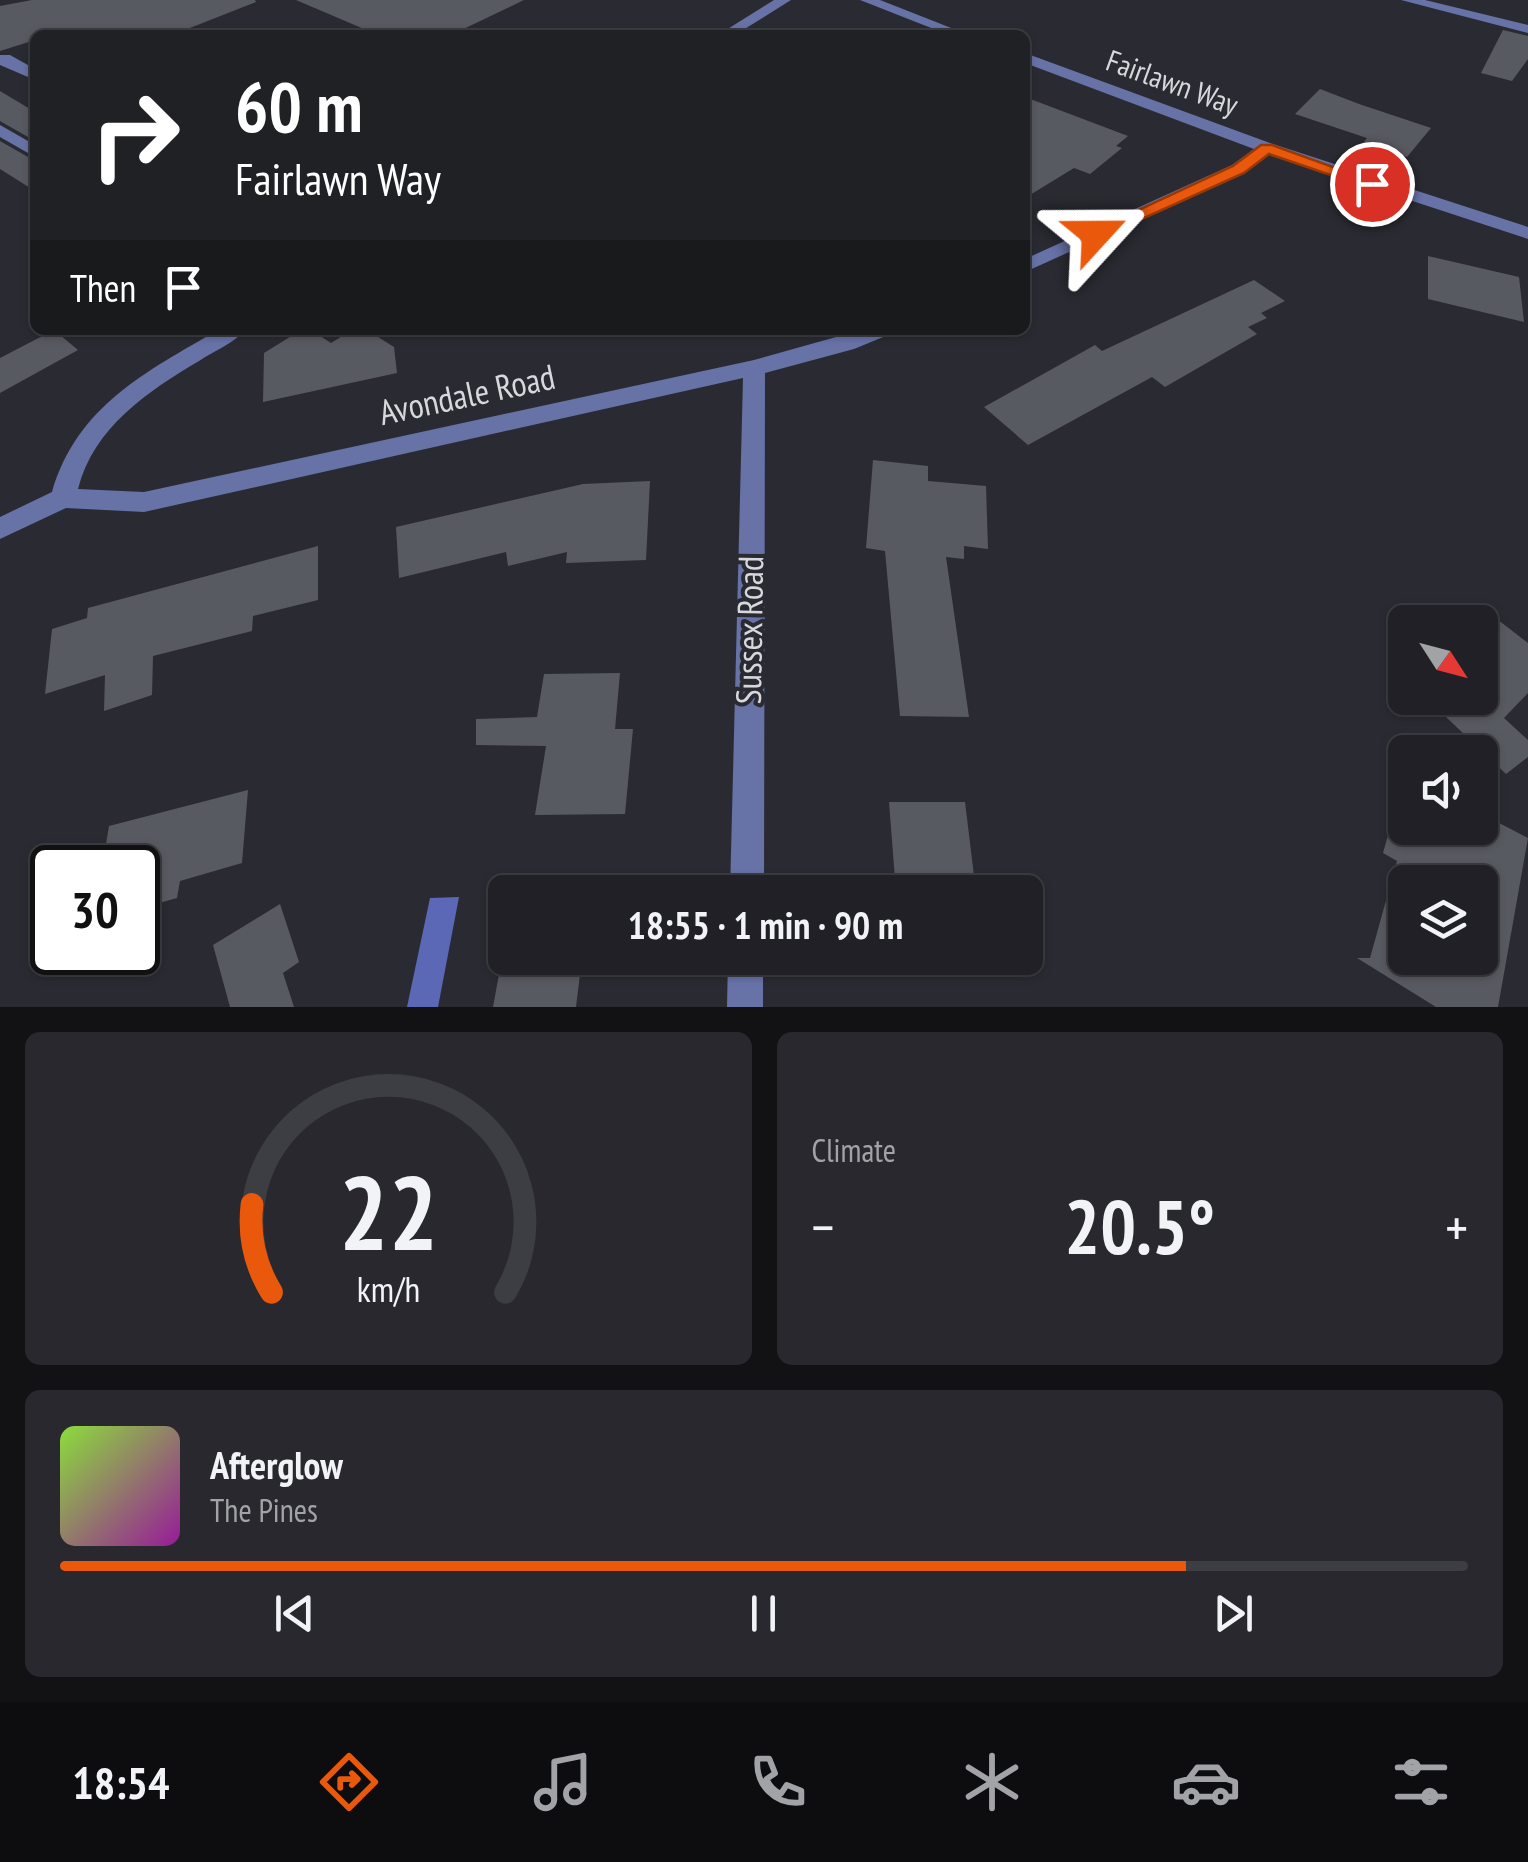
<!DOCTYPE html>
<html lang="en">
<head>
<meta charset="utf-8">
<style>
	body { margin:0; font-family:"PT Sans Narrow",sans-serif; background:#28282e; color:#f1f3f6; height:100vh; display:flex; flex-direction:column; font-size:38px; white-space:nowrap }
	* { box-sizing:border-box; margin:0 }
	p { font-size:32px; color:#a2a3a7 }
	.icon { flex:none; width:55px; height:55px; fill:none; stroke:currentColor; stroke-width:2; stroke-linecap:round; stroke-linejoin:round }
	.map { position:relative; height:1007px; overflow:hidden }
	.sheet { display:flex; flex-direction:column; gap:25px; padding:25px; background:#121215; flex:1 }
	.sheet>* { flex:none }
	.hud { position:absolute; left:30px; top:30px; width:1000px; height:305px; border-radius:15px; box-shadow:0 2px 8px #0004,0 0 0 2px #3d3e43; background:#202124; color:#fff; overflow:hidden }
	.needle { width:65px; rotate:126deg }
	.buttons { position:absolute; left:1388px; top:605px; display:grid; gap:20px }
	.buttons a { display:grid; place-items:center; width:110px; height:110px; border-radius:15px; background:#202026; box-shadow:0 2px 8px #0004,0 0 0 2px #3d3e43; font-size:50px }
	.speed { position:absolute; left:30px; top:845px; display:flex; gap:20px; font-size:50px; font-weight:700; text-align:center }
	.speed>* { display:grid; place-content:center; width:130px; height:130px; border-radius:50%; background:#202026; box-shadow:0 2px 8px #0004,0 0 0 2px #3d3e43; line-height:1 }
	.speed .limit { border:5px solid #111; border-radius:15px; background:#fff; color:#111 }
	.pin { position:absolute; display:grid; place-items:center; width:85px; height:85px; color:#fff; margin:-42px; border:5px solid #fff; border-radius:50%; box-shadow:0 2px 10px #0007 }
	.me { position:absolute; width:110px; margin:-55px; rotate:66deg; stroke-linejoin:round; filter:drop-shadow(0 0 8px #0008) }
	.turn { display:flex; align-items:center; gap:35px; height:210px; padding:0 40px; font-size:45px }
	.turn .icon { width:130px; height:130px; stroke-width:2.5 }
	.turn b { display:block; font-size:70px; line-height:85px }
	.then { display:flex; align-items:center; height:95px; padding:0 40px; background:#0003; gap:20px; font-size:38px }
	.big { font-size:75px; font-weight:800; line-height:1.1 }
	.sheet .card { flex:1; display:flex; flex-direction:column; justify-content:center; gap:15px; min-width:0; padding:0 35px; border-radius:15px; background:#28282e }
	.sheet .dial { align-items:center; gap:0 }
	.dial svg { height:260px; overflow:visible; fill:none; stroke:#3d3e43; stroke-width:7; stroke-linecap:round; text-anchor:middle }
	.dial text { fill:#f1f3f6; stroke:none }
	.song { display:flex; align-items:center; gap:30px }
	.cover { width:120px; height:120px; border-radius:15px; background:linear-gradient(135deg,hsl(90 70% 55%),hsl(300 70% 35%)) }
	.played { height:10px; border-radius:5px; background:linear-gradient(90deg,#ea580c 80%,#3d3e43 80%) }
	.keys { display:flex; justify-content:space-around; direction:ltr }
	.heat { display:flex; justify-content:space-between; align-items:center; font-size:55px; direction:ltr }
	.sheet .tiles { flex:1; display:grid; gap:25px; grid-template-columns:1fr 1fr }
	.card:last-child { grid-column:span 2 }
	.trip { position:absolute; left:488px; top:875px; width:555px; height:100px; border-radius:15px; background:#202026; box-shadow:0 2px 8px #0004,0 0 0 2px #3d3e43; font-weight:800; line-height:100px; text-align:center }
	.dock { display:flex; height:160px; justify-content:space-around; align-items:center; background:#0d0d0f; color:#a2a3a7 }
	.dock .icon { width:70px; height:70px }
	.dock .active { color:#ea580c }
	.dock b { font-size:45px; color:#f1f3f6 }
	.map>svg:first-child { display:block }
	.water { fill:#5b68b6 }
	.building { fill:#585a61; fill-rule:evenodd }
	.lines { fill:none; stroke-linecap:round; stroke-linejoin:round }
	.minor { fill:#6772a7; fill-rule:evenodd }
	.route { fill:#ea580c; stroke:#983908; stroke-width:2.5 }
	.labels { text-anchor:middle; stroke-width:8; stroke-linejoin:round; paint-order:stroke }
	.far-street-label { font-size:30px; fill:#d7d8dc; stroke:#2a2b32 }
	.street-label { font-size:35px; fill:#d7d8dc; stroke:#2a2b32 }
</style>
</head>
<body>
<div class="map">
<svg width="1528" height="1007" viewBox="0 0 1528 1007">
	<rect width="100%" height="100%" fill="#2a2b32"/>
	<path class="water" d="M459,897L438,1007H407L430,898Z"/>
	<path class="building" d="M32,0H255L256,2L172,35H35V40L0,51V6Z
		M296,0H524L451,35H378Z
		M1503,30L1528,36V59L1512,81L1481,73Z
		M1320,89L1359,104L1431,128L1407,157L1364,142L1367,138L1295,114Z
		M0,91L35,112V141L0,121Z
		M1025,97L1128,136L1116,146L1122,148L1090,174L1074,168L1025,198Z
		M0,141L35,161V191L0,169Z
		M1428,256L1519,277L1524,322L1428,299Z
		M1254,280L1285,301L1261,313L1267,318L1248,327L1257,334L1165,387L1152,377L1028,445L984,407L1095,345L1102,351Z
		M54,330L78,350L0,393V358Z
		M301,330H311L331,343L352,330H367L394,347L397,373L263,402L264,353Z
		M873,460L928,466V481L986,486L988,549L964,546V559L946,557L969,717L900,716L885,551L866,548Z
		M650,481L646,560L566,563L567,552L508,566L506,552L399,578L396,527L583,484Z
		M318,546V600L253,616L252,631L153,656L152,695L104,711L105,675L45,694L52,629L87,618L88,608Z
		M1480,606L1528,643V693L1504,718L1528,740V757L1506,774L1426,698H1480Z
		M620,673L615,729H633L625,814L535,815L546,746L476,745V719L537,717L544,674Z
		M248,790L242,863L180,881L177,898L138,909V868H102L109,826Z
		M889,802H965L976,892H896Z
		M1480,813L1528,838L1498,1007H1436L1357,958H1370L1397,861L1383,853L1390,828H1480ZM1405,882H1480V958H1405Z
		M280,904L299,962L283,973L294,1007H230L213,945Z
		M502,958H582L576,1007H493Z"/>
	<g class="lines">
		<path class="minor" d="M774,0H791L735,35H718Z
			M860,0H880L969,35H949Z
			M1401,0H1425L1528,25V33Z
			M1025,53L1273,144L1528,227V239L1269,154L1244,173L1025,272V259L1232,165L1254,149L1025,63Z
			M0,55H10L35,69V80L0,65Z
			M0,125L35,145V157L0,137Z
			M218,330H245C234,343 214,351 199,361C147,392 94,427 78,489L144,492L754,360L861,330H892L888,335L854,349L765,373L764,892H730L743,378L144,512L66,508L0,539V517L52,492C77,406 146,372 218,330Z
			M728,958H763V1007H727Z"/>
	</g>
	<path class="route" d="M1261,145H1272L1380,184L1366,187L1269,154L1244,173L1102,237L1087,234L1233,166Z"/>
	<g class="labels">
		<g class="far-street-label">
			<text transform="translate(1172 83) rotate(20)" y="10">Fairlawn Way</text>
		</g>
		<g class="street-label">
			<text transform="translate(467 395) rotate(-12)" y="12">Avondale Road</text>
			<text transform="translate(750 630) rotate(-89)" y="12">Sussex Road</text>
		</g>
	</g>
</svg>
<div class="buttons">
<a><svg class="needle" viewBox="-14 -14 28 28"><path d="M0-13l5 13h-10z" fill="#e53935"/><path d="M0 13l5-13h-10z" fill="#a2a3a7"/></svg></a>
<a><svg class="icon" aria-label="sound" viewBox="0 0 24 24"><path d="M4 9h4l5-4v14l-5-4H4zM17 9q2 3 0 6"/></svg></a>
<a><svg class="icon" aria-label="layers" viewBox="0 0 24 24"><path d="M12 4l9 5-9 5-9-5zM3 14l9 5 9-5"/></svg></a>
</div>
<div class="speed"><div class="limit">30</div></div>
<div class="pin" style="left:1372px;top:184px;background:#d93025"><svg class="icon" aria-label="arrive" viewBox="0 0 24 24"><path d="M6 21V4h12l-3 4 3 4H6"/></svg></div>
<svg class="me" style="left:1096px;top:234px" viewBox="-20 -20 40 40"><path d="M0-17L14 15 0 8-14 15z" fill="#ea580c" stroke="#fff" stroke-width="4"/></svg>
<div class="trip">18:55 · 1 min · 90 m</div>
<div class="hud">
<div class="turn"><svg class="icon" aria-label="right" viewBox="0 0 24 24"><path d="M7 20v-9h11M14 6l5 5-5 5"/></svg><div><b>60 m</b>Fairlawn Way</div></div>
<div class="then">Then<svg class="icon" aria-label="arrive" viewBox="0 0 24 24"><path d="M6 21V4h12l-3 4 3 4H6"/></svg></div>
</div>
</div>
<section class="sheet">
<div class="tiles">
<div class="card dial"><svg viewBox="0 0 100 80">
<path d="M14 69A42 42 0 1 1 86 69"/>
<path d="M14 69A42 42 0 0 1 8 42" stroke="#ea580c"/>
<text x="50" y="56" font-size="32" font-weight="700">22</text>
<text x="50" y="72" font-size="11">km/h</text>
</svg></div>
<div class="card"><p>Climate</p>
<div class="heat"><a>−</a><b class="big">20.5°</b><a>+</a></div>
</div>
<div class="card">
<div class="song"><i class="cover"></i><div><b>Afterglow</b><p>The Pines</p></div></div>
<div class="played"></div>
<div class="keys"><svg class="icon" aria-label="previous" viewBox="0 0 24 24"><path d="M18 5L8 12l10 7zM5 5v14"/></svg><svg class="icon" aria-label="pause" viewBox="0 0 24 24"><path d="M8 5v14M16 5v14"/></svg><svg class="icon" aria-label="next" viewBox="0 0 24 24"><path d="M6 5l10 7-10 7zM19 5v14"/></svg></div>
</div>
</div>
</section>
<nav class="dock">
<b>18:54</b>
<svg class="icon active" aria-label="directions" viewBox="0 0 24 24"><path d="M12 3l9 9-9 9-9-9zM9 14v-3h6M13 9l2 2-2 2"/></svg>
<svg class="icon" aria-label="music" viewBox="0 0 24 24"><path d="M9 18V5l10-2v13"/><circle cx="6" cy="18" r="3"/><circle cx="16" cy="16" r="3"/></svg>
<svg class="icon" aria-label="phone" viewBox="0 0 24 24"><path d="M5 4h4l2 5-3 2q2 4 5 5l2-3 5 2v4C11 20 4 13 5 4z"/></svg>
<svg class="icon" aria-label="climate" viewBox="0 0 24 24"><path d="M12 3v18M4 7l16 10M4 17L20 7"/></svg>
<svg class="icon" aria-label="car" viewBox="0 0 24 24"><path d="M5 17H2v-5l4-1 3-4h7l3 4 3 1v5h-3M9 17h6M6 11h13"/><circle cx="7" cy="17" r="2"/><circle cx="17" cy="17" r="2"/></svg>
<svg class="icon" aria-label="filters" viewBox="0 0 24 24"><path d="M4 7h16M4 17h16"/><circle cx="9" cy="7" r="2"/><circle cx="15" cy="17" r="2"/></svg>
</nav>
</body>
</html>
